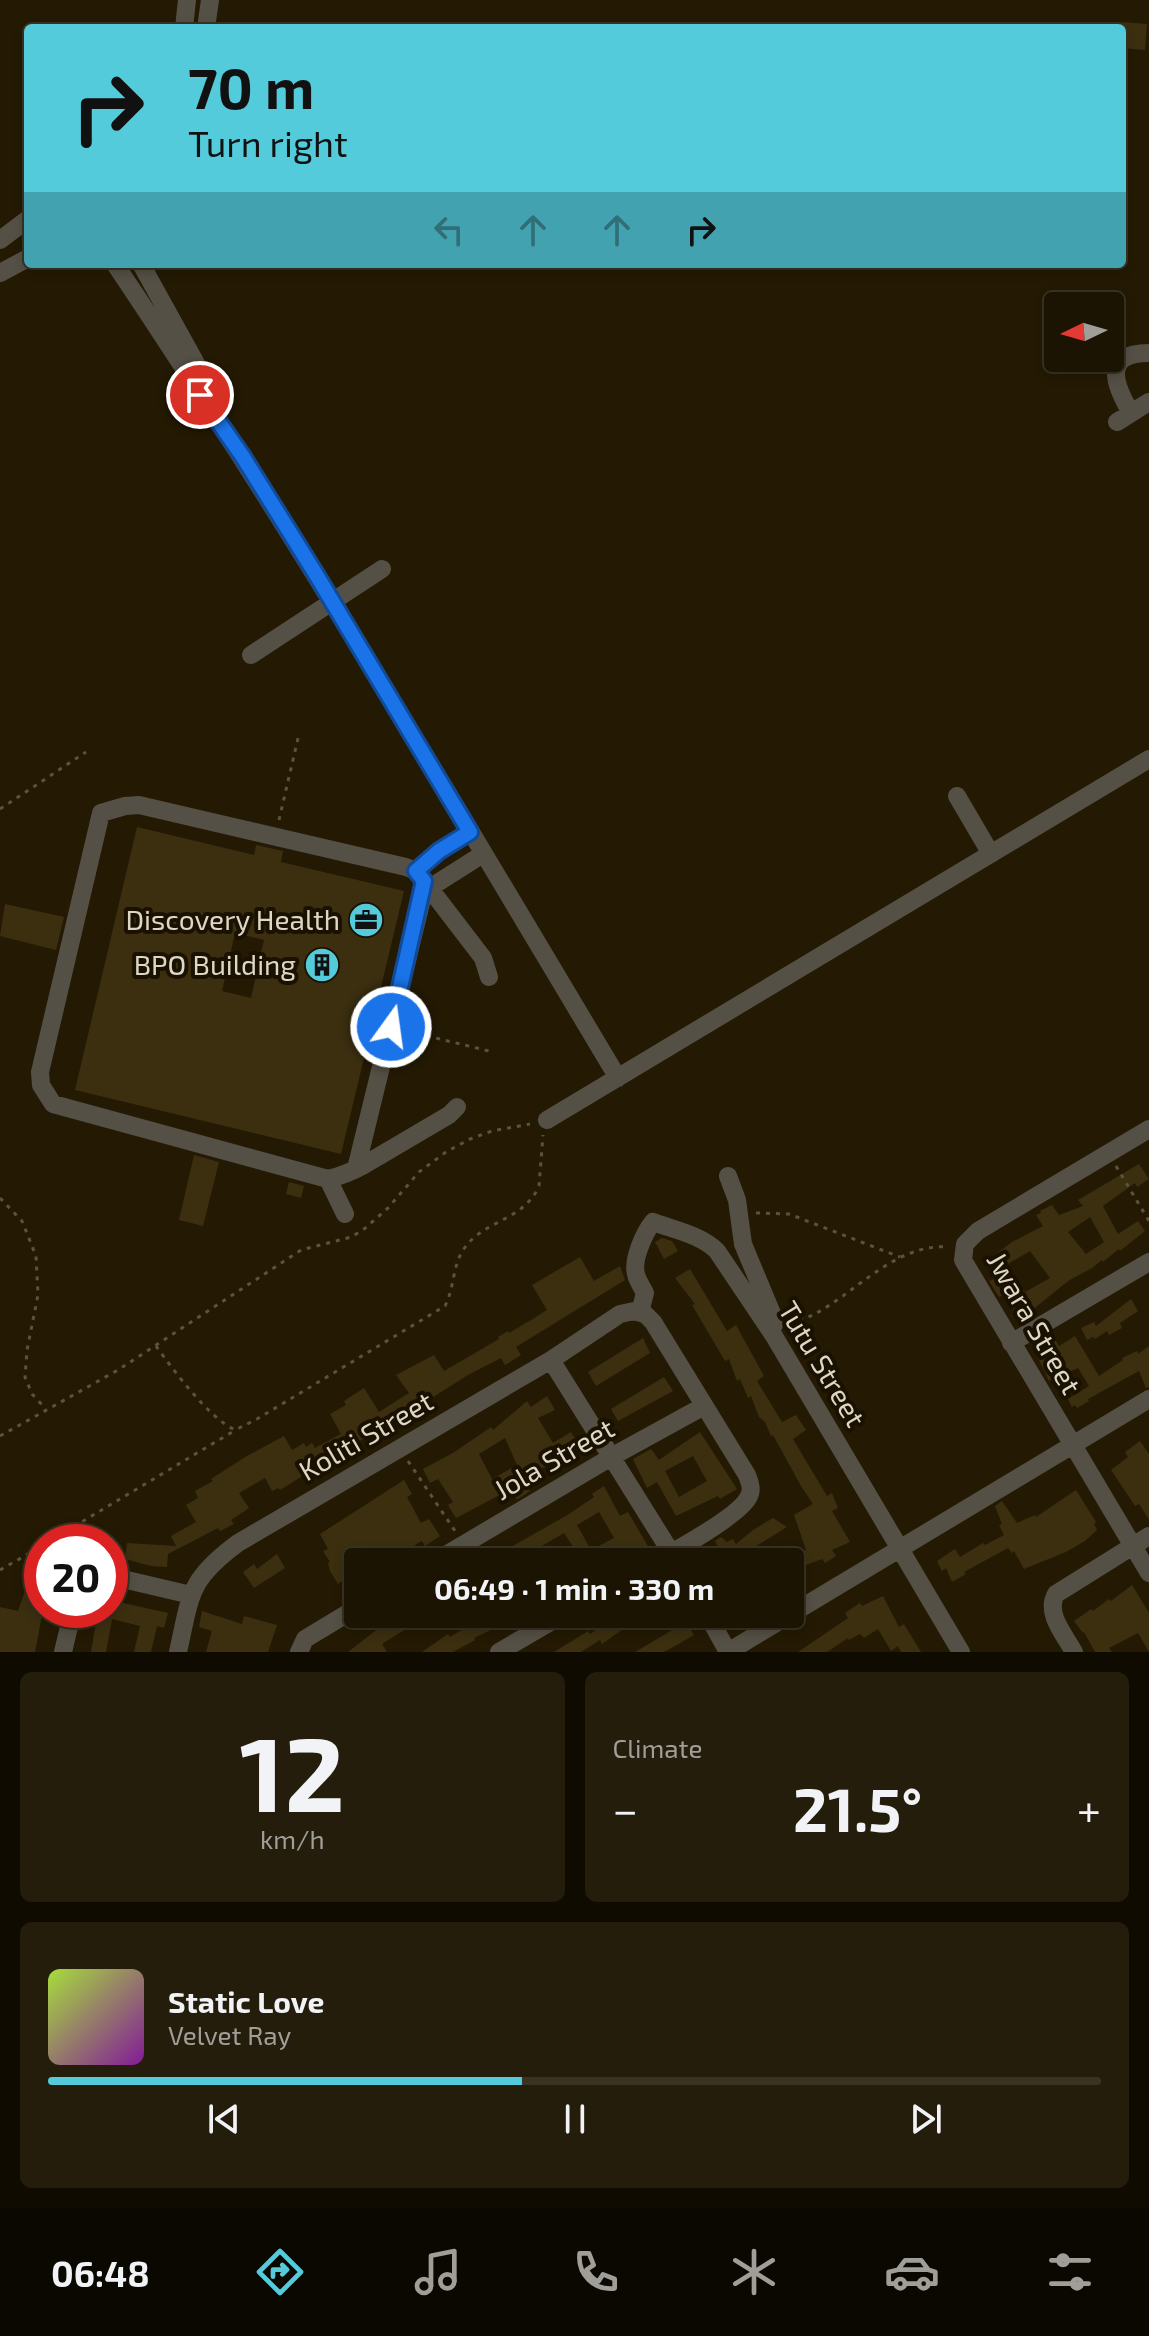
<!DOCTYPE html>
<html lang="en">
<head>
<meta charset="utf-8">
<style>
	body { margin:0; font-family:"Exo 2",sans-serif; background:#241d0c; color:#f1f3f6; height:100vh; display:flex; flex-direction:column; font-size:30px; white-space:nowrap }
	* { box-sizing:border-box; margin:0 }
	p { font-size:26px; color:#a09e99 }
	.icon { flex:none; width:44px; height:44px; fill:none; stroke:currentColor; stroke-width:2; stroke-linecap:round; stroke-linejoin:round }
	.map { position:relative; height:1652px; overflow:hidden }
	.side { display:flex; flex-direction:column; gap:20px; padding:20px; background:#0f0b01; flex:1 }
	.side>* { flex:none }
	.top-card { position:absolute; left:24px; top:24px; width:1102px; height:244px; border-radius:8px; box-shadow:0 4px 12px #0003,0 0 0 2px #393324; background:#53cbdb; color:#111; overflow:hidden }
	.needle { width:52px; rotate:265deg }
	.tools { position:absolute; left:1044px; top:292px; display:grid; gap:16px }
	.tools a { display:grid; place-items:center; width:80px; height:80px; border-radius:8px; background:#1b1402; box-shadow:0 4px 12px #0003,0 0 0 2px #393324; font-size:40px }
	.speed { position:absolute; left:24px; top:1524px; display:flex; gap:16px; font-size:40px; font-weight:700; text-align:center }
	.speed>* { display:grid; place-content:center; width:104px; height:104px; border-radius:50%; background:#1b1402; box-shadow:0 4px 12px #0003,0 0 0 2px #393324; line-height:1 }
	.speed .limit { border:12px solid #d22; background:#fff; color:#111 }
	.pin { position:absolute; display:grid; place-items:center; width:68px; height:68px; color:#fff; margin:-34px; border:4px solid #fff; border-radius:50%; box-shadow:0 2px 8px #0007 }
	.me { position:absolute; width:88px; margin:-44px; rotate:14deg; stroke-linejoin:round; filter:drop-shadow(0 0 6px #0008) }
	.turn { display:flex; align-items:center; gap:28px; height:168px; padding:0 32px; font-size:36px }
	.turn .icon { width:104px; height:104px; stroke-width:2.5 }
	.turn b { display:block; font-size:56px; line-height:68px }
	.lanes { display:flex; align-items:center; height:76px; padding:0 32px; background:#0003; justify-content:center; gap:40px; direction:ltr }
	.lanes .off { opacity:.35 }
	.big { font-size:60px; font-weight:700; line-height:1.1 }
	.side .widget { flex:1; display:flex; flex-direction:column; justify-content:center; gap:12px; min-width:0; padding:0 28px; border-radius:12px; background:#241d0c }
	.side .dial { align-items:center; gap:0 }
	.dial b { font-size:104px; line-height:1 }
	.song { display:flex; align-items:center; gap:24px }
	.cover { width:96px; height:96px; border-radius:12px; background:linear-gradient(135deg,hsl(80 70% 55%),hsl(290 70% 35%)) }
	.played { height:8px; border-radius:4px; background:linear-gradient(90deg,#53cbdb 45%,#393324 45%) }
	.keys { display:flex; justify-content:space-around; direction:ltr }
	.heat { display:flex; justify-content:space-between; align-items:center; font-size:44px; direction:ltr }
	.side .tiles { flex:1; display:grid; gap:20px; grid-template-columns:1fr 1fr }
	.widget:last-child { grid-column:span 2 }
	.trip { position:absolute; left:344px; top:1548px; width:460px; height:80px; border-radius:8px; background:#1b1402; box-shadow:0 4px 12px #0003,0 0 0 2px #393324; font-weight:700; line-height:80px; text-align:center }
	.tab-bar { display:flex; height:128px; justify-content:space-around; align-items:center; background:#0b0801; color:#a09e99 }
	.tab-bar .icon { width:56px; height:56px }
	.tab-bar .on { color:#53cbdb }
	.tab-bar b { font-size:36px; color:#f1f3f6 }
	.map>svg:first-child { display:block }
	.building { fill:#3c2f10; fill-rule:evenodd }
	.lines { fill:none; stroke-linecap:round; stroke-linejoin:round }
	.path { stroke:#5c533e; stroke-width:3; stroke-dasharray:4 6; stroke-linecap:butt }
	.minor { stroke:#555045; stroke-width:18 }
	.route-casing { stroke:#114b97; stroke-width:20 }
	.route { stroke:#1a73e8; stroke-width:14 }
	.labels { text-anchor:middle; stroke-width:8; stroke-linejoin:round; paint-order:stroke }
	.poi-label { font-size:28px; fill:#ddd7c8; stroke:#1a1100; text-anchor:end }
	.street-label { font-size:28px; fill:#ddd7c8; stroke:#1a1100 }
</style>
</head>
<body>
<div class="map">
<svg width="1149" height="1652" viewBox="0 0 1149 1652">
	<rect width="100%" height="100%" fill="#241a03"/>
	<path class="building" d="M1122,22L1147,24L1145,50L1122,48Z
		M137,827L254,855L256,845L283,851L281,862L404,891L341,1154L75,1090ZM235,933L264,940L251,998L222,991Z
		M5,904L64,917L56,950L0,936Z
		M194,1155L219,1162L203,1226L179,1220Z
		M1139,1164L1149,1179L1137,1187L1135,1183L1103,1206L1118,1234L1138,1221L1145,1231L1120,1251L1119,1249L1103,1262L1102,1260L1092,1268L1068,1281L1020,1320L1004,1295L999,1297L989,1281L998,1278L988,1260L1012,1242L1043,1226L1036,1215L1041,1213L1040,1211L1052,1205L1059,1215L1083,1206L1078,1200ZM1090,1217L1104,1242L1086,1254L1068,1232ZM1030,1251L1050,1278L1025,1292L1006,1265Z
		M289,1182L304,1186L301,1198L286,1194Z
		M662,1238L672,1241L678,1251L664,1259L655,1242Z
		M580,1257L594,1281L620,1266L625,1280L516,1347L521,1355L505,1365L501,1358L468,1375L419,1406L422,1410L408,1419L405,1414L323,1463L325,1465L310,1474L309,1472L280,1490L278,1488L272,1491L265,1478L239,1493L249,1508L231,1520L234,1524L220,1531L218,1528L168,1554L167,1567L151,1566L125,1559L127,1543L176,1546L171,1536L196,1522L186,1505L198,1498L195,1491L213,1481L211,1479L247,1456L284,1436L292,1450L304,1443L306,1447L312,1443L315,1448L341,1434L330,1414L346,1405L344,1401L364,1388L379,1412L409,1393L396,1375L434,1355L444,1371L499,1339L498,1337L508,1331L509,1333L531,1320L547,1310L532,1285Z
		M690,1269L727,1331L736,1325L764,1376L757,1381L782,1422L796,1415L806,1430L793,1439L827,1496L832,1493L838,1508L832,1511L850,1542L832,1550L836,1556L825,1563L822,1559L801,1567L803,1571L790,1577V1545L795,1555L806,1550L794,1515L813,1504L801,1486L773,1435L771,1436L765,1422L759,1417L751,1396L748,1398L740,1379L737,1381L729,1359L725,1361L692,1305L695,1304L675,1278Z
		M1131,1299L1138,1311L1120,1323L1122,1328L1109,1335L1107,1331L1095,1339L1093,1337L1087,1340L1081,1328L1094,1322L1096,1326Z
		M1052,1334L1059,1346L1075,1336L1099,1376L1123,1360L1122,1358L1137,1351L1138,1354L1149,1346V1387L1146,1388L1139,1371L1088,1399L1089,1401L1077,1408L1075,1405L1072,1407L1068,1399L1089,1386L1078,1368L1049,1381L1036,1354L1039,1342Z
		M643,1338L650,1353L596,1386L588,1372Z
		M664,1377L673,1391L618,1421L611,1409Z
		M547,1396L555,1410L538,1418L553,1443L571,1432L579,1446L554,1459L555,1462L523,1477L530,1491L518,1499H516L511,1489L456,1518L448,1505L453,1502L438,1479L430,1483L423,1469L453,1453L491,1427L493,1430L527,1401L531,1407ZM505,1438L517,1465L492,1479L479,1454Z
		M700,1432L737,1489L720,1499L718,1496L676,1516L657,1482L647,1488L633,1459L651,1449L659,1460ZM693,1456L707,1481L679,1497L665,1471Z
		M1140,1441L1149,1454V1520L1139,1504L1135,1506L1111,1470L1128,1457L1125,1452Z
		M404,1480L412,1494L407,1497L421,1523L429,1519L440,1536L425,1546L422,1541L385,1562H358V1584L350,1589L345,1579L338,1584L330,1571L328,1563L330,1562L323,1551L328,1549L320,1534Z
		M604,1486L620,1516L628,1512L649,1548L629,1562L621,1549L597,1562H572L580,1557L564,1533L537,1549L544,1562H526L523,1557L515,1562H504L499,1554L569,1514L594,1497L592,1494ZM599,1512L614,1538L591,1550L577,1525Z
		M1076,1490L1096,1522L1094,1524L1097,1530L1085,1541L1066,1552L1024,1569L1014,1551L1012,1553L1008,1548L964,1572L966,1574L952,1582L946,1568L942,1571L937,1561L955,1549L960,1557L983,1543L985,1545L1004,1535L999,1525L1002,1524L995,1506L1002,1501L1017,1523L1035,1515L1036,1517Z
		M773,1518L787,1527L742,1555L746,1562H701L719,1549L715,1541L721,1537L727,1542L733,1539L736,1544L753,1530Z
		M277,1554L285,1568L254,1588L243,1572L254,1564L257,1569Z
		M35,1582L42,1584V1615L35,1652H0V1607L18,1611L26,1588Z
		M1132,1585L1149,1613V1652L1138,1633L1109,1648L1112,1652H1095L1084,1632L1083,1633L1074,1621L1091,1609L1093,1611L1109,1599L1111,1601Z
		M883,1596L899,1627L904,1624L921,1652H901L898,1646L891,1651L878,1629L864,1638L860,1634L849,1640L848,1638L827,1652H798L848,1618L845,1613L860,1603L862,1606Z
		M110,1600L168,1613L164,1628L157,1626L151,1652H134L140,1626L112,1619L106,1652H91L98,1610H110Z
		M202,1611L242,1624L244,1616L277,1625L268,1652H206L212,1631L199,1627Z
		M397,1614H429L382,1644L387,1652H348Z
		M488,1614H524L474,1638L475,1640L453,1652H422L448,1634L450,1637Z
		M617,1614H644L602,1644L600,1640L581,1652H554L588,1631L590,1634Z
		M686,1622L694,1635L675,1646L664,1652H635Z"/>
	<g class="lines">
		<path class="path" d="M0,809L86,752
			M279,820L299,734
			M407,1031L489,1051
			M1116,1166L1149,1221
			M0,1198L22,1221L36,1256L38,1295L27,1350L25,1377L32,1394L45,1408
			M756,1213L789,1214L900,1257
			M789,1322C797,1320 806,1318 813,1315C857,1292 896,1243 949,1247
			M156,1346C174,1371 208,1417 235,1430L257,1419L445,1306C455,1287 452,1263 466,1246C486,1220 524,1220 539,1186L543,1135
			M0,1436L118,1370L301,1250L351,1237L363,1230L388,1208L419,1172L446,1152L470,1139L492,1131L530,1124
			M408,1461L455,1531
			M48,1542L234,1431
			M0,1570L42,1546
			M503,1614L511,1628"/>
		<path class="minor" d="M184,28L187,0
			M206,28L210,0
			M0,240L28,219
			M115,264C293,529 454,804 618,1078
			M141,264L218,403
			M0,273L28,258
			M1131,413C1115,386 1101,353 1149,353
			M1117,422L1149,402
			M251,655L382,569
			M957,796L991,854
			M416,871L439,851L470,832
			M424,881L483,958L489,977
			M431,887L483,854
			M547,1120L1149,759
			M1149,1129L978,1231L965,1244L963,1260L1149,1573
			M356,1169L421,903L424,881L416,871L406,867L139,805L125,806L101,813L40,1072L41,1085L53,1104L328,1179C342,1176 353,1171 364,1165L449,1115L457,1107
			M728,1176L737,1200L743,1244L773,1316L774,1325
			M328,1179L345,1214
			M640,1312L645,1293C642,1287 637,1280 636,1274C632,1260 644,1233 653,1222C675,1230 701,1235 717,1251L774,1336L961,1652
			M1011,1343L1149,1262
			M551,1360L677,1562
			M434,1562L613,1456L704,1406
			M110,1576L191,1595
			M707,1614L728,1652
			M63,1652L73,1610
			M178,1652C191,1594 188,1580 238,1543L551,1360L620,1314L634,1311L645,1314L653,1322L747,1475C750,1483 753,1490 748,1498C738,1516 675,1551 655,1562
			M299,1652L305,1639L358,1607
			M499,1652L564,1614
			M728,1652L1149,1399
			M1074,1652C1064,1634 1045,1613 1056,1594L1149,1536"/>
	</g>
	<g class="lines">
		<g class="route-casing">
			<path id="route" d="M200,395L243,457L317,576L470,832L439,851L416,871L424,881L391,1027"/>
		</g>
		<use href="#route" class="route"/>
	</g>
	<defs>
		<g id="office-disc" transform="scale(1.8)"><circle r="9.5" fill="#53cbdb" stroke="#1a1100"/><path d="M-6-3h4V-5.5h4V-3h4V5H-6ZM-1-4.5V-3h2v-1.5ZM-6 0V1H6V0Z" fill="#111"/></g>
		<g id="building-disc" transform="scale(1.8)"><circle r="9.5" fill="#53cbdb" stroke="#1a1100"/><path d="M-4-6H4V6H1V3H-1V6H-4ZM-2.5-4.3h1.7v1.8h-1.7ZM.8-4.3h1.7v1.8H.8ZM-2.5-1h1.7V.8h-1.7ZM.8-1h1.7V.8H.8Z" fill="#111"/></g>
	</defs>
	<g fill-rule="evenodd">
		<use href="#office-disc" x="366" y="920"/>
		<use href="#building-disc" x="322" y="965"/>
	</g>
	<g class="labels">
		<g class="poi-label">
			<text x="340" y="930">Discovery Health</text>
			<text x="296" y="975">BPO Building</text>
		</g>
		<g class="street-label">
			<text transform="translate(1034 1323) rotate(60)" y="10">Jwara Street</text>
			<text transform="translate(822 1364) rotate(59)" y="10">Tutu Street</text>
			<text transform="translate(366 1436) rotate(-30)" y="10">Koliti Street</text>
			<text transform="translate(554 1459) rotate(-30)" y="10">Jola Street</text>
		</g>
	</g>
</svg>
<div class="tools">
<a><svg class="needle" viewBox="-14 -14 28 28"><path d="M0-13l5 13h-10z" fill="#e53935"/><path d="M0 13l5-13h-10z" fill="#a09e99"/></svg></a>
</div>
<div class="speed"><div class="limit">20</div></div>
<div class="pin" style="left:200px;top:395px;background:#d93025"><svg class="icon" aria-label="arrive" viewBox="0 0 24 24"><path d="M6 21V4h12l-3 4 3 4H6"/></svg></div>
<svg class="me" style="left:391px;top:1027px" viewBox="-20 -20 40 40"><circle r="17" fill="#1a73e8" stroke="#fff" stroke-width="3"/><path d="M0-11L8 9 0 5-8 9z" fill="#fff"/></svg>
<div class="trip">06:49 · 1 min · 330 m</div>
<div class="top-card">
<div class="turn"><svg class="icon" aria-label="right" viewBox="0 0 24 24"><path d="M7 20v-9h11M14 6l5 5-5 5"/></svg><div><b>70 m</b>Turn right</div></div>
<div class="lanes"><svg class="icon off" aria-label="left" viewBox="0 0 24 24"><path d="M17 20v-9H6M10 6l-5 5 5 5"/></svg><svg class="icon off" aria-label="ahead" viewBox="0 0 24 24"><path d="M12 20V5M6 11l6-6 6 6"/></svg><svg class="icon off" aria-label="ahead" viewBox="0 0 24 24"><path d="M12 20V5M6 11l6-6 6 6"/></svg><svg class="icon" aria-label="right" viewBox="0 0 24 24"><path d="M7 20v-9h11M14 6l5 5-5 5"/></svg></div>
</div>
</div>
<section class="side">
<div class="tiles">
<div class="widget dial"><b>12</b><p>km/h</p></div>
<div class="widget"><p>Climate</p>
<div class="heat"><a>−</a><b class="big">21.5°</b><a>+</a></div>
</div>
<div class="widget">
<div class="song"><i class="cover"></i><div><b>Static Love</b><p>Velvet Ray</p></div></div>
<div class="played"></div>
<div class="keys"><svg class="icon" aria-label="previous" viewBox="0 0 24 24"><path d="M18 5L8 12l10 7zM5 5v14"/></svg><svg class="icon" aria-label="pause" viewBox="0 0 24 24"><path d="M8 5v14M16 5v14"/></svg><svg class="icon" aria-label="next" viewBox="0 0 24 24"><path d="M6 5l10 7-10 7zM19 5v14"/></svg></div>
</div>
</div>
</section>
<nav class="tab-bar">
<b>06:48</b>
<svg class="icon on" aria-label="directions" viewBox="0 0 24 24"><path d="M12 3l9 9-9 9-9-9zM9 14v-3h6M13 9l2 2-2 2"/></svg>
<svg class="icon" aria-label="music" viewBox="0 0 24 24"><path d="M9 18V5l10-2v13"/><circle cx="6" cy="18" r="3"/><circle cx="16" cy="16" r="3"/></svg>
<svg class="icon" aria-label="phone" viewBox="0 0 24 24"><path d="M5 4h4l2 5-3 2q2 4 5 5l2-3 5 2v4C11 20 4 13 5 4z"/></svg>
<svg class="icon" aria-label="climate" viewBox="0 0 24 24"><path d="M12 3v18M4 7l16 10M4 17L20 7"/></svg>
<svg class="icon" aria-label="car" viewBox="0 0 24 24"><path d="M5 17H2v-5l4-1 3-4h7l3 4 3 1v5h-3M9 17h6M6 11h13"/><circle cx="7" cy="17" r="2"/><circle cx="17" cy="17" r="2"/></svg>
<svg class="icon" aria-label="filters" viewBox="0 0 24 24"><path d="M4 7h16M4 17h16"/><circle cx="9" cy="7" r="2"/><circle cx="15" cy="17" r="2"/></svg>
</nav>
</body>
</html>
